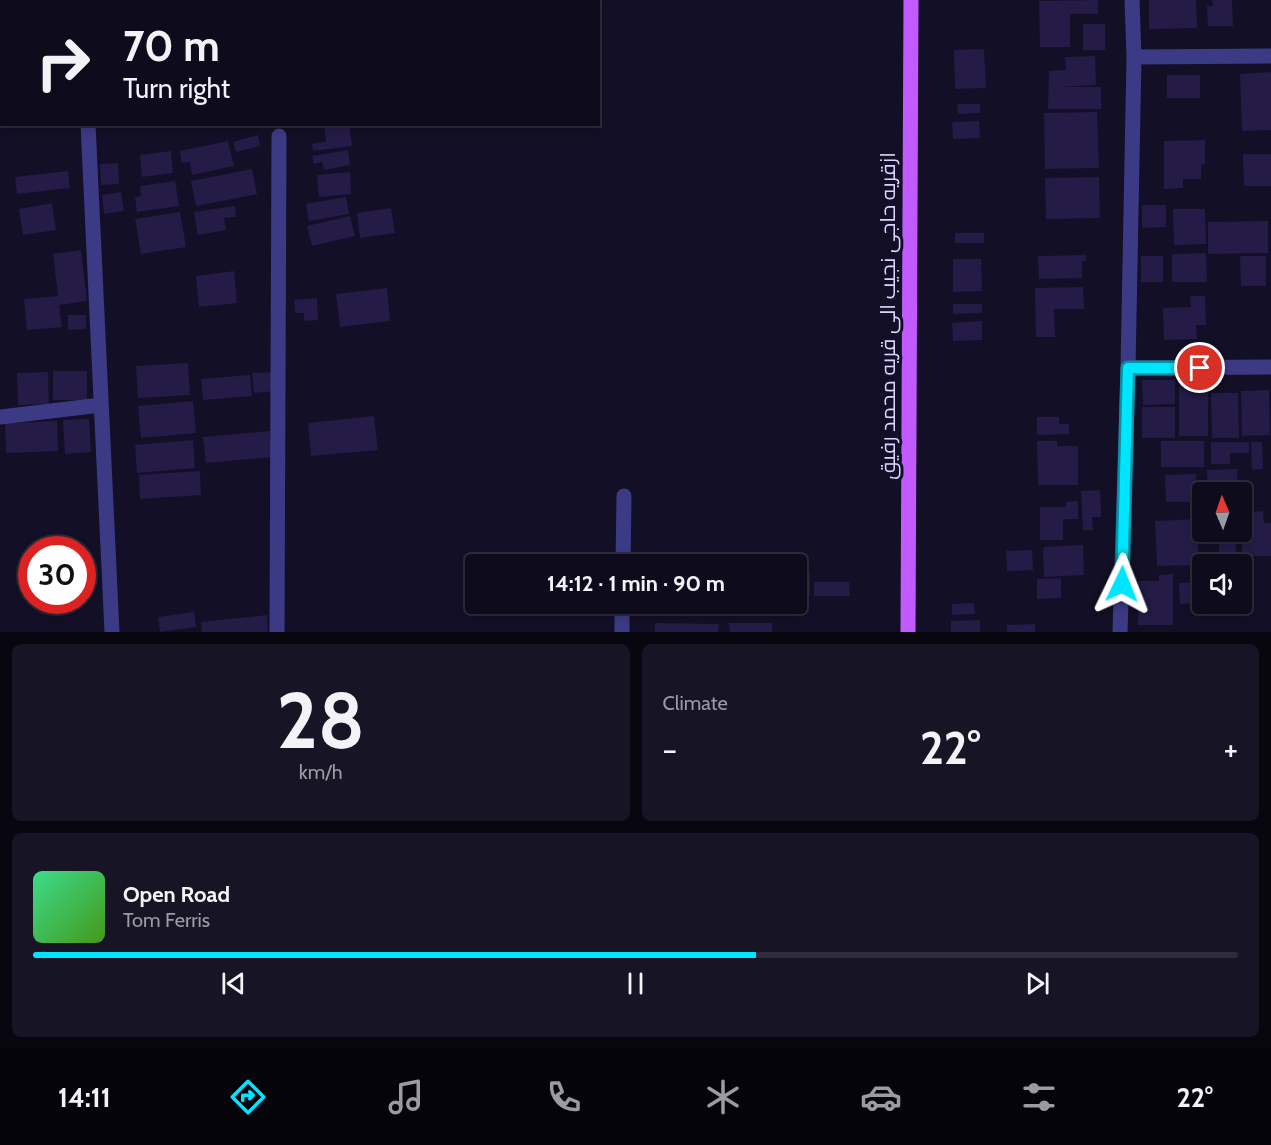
<!DOCTYPE html>
<html lang="en">
<head>
<meta charset="utf-8">
<style>
	body { margin:0; font-family:Cabin,Cairo,sans-serif; background:#171425; color:#f1f3f6; height:100vh; display:flex; flex-direction:column; font-size:22px; white-space:nowrap }
	* { box-sizing:border-box; margin:0 }
	p { font-size:20px; color:#9b9ba3 }
	.icon { flex:none; width:33px; height:33px; fill:none; stroke:currentColor; stroke-width:2; stroke-linecap:round; stroke-linejoin:round }
	.map { position:relative; height:632px; overflow:hidden }
	.details { display:flex; flex-direction:column; gap:12px; padding:12px; background:#08060f; flex:1 }
	.details>* { flex:none }
	.hud { position:absolute; left:0px; top:0px; width:600px; height:126px; box-shadow:0 3px 9px #0003,0 0 0 2px #2e2b3b; background:#0e0b1c; color:#f1f3f6; overflow:hidden }
	.needle { width:39px; rotate:358deg }
	.fabs { position:absolute; left:1192px; top:482px; display:grid; gap:12px }
	.fabs a { display:grid; place-items:center; width:60px; height:60px; border-radius:6px; background:#0e0b1c; box-shadow:0 3px 9px #0003,0 0 0 2px #2e2b3b; font-size:30px }
	.speed { position:absolute; left:18px; top:536px; display:flex; gap:12px; font-size:30px; font-weight:700; text-align:center }
	.speed>* { display:grid; place-content:center; width:78px; height:78px; border-radius:50%; background:#0e0b1c; box-shadow:0 3px 9px #0003,0 0 0 2px #2e2b3b; line-height:1 }
	.speed .limit { border:9px solid #d22; background:#fff; color:#111 }
	.pin { position:absolute; display:grid; place-items:center; width:51px; height:51px; color:#fff; margin:-26px; border:3px solid #fff; border-radius:50%; box-shadow:0 2px 6px #0007 }
	.me { position:absolute; width:66px; margin:-33px; rotate:2deg; stroke-linejoin:round; filter:drop-shadow(0 0 4px #0008) }
	.turn { display:flex; align-items:center; gap:21px; height:126px; padding:0 24px; font-size:27px }
	.turn .icon { width:78px; height:78px; stroke-width:2.5 }
	.turn b { display:block; font-size:42px; line-height:51px }
	.big { font-size:45px; font-weight:700; line-height:1.1 }
	.details .widget { flex:1; display:flex; flex-direction:column; justify-content:center; gap:9px; min-width:0; padding:0 21px; border-radius:9px; background:#171425 }
	.details .dial { align-items:center; gap:0 }
	.dial b { font-size:78px; line-height:1 }
	.song { display:flex; align-items:center; gap:18px }
	.cover { width:72px; height:72px; border-radius:9px; background:linear-gradient(135deg,hsl(150 70% 55%),hsl(100 70% 35%)) }
	.played { height:6px; border-radius:3px; background:linear-gradient(90deg,#00e5ff 60%,#2e2b3b 60%) }
	.keys { display:flex; justify-content:space-around; direction:ltr }
	.heat { display:flex; justify-content:space-between; align-items:center; font-size:33px; direction:ltr }
	.details .tiles { flex:1; display:grid; gap:12px; grid-template-columns:1fr 1fr }
	.widget:last-child { grid-column:span 2 }
	.trip { position:absolute; left:465px; top:554px; width:342px; height:60px; border-radius:6px; background:#0e0b1c; box-shadow:0 3px 9px #0003,0 0 0 2px #2e2b3b; font-weight:700; line-height:60px; text-align:center }
	.dock { display:flex; height:96px; justify-content:space-around; align-items:center; background:#06040b; color:#9b9ba3 }
	.dock .icon { width:42px; height:42px }
	.dock .selected { color:#00e5ff }
	.dock b { font-size:27px; color:#f1f3f6 }
	.map>svg:first-child { display:block }
	.building { fill:#241b47 }
	.lines { fill:none; stroke-linecap:round; stroke-linejoin:round }
	.minor { stroke:#3d3a85; stroke-width:15 }
	.major { stroke:#c25bff; stroke-width:15 }
	.route-casing { stroke:#0095a6; stroke-width:15 }
	.route { stroke:#00e5ff; stroke-width:10 }
	.labels { text-anchor:middle; stroke-width:6; stroke-linejoin:round; paint-order:stroke }
	.street-label { font-size:21px; fill:#d9d4ff; stroke:#130f26 }
</style>
</head>
<body>
<div class="map">
<svg width="1271" height="632" viewBox="0 0 1271 632">
	<rect width="100%" height="100%" fill="#130f26"/>
	<path class="building" d="M1098,0V14H1070V47H1040L1039,1Z
		M1149,0H1196L1197,28L1149,29Z
		M1212,0H1232L1233,26H1208L1207,6H1213Z
		M1083,24H1105V50H1083Z
		M984,49L986,88L955,89L954,50Z
		M1095,56L1096,85L1057,87H1101V109H1048L1049,71L1066,70L1065,57Z
		M1271,72V130L1242,131L1240,74Z
		M1167,75H1200V98H1167Z
		M957,104H980V113L958,114Z
		M1097,112L1099,168L1045,169L1044,113Z
		M979,121L980,138L953,139L952,122Z
		M324,124H349L352,146L313,151L312,144L326,142Z
		M258,135L260,146L236,152L233,142Z
		M1205,140V164L1201,165V179H1183V188L1164,189V141Z
		M228,141L234,166L192,175L190,162L182,163L180,151Z
		M348,150L350,165L324,170L322,162L314,164L312,156Z
		M171,151L173,173L142,177L140,155Z
		M1243,154H1271V186H1244Z
		M118,163L119,184L101,185L100,164Z
		M252,169L257,194L196,206L191,181Z
		M68,171L70,188L17,194L15,177Z
		M350,172L351,194L319,197L317,175Z
		M1099,177L1100,218L1046,219L1045,178Z
		M175,181L179,206L137,212L135,197L141,196L140,186Z
		M121,192L124,211L104,214L102,195Z
		M346,197L349,214L309,221L306,204Z
		M52,203L56,230L23,235L19,209Z
		M1142,205H1166V227L1142,228Z
		M235,206L236,217L224,218L226,230L198,235L194,212Z
		M391,208L395,233L360,238L357,213Z
		M1173,209H1205L1206,244L1174,245Z
		M180,212L186,247L141,254L135,219Z
		M350,216L355,236L312,246L307,226Z
		M1268,221V253L1208,254V222Z
		M955,233H984V243H955Z
		M81,250L87,301L59,305L62,327L27,330L24,299L58,296L53,254Z
		M1206,253L1207,282H1172V254Z
		M1086,255V261H1082V278L1039,279L1038,256Z
		M1141,256H1163V282H1141Z
		M1240,256H1266V286H1241Z
		M953,259H981L982,291L953,292Z
		M234,271L237,303L199,307L196,276Z
		M1083,287L1084,309H1054L1055,337H1036L1035,288Z
		M387,288L390,321L340,327L336,294Z
		M1190,296H1205L1206,325H1196L1197,339L1164,340L1163,308L1191,307Z
		M317,298L318,320L304,321V313H295L294,300Z
		M953,304H982V313L953,314Z
		M68,315H86V329L68,330Z
		M982,321V340L953,341L952,323Z
		M188,363L190,395L138,398L136,366Z
		M53,371H87V400H53Z
		M48,372L49,404L18,405L17,373Z
		M275,372L276,391L254,393L252,373Z
		M250,375L252,396L203,400L201,379Z
		M1142,380H1175V404L1143,405Z
		M1179,386H1208V436H1179Z
		M1269,390L1270,435L1242,436L1241,391Z
		M1211,393H1238L1239,438H1212Z
		M193,401L196,433L141,438L138,406Z
		M1142,407H1175V438H1142Z
		M374,416L378,450L311,456L308,423Z
		M1037,417H1059V424H1069V434L1037,435Z
		M89,419L91,452L65,454L63,420Z
		M57,421L58,451L6,453L5,423Z
		M270,431L272,457L206,463L203,437Z
		M193,440L195,468L137,473L135,445Z
		M1037,441H1057V446H1078V485H1038Z
		M1161,441H1204V467H1161Z
		M1211,442H1249V453H1230V464H1211Z
		M1251,442H1262L1263,469L1252,470Z
		M1237,469L1238,492H1208L1207,470Z
		M200,471L201,495L140,499L139,475Z
		M1196,474V502H1166L1165,475Z
		M1100,490L1101,517H1092L1093,530H1083L1081,491Z
		M1078,501V519H1063V540H1040V507H1066V502Z
		M1263,511L1264,523H1271V556H1242V512Z
		M1197,519L1199,565L1157,566L1155,521Z
		M1219,531H1235L1236,557H1219Z
		M1083,545L1084,575L1044,577L1043,547Z
		M1032,550L1033,570L1007,571L1006,551Z
		M796,572H810V595H796Z
		M1173,574V625H1138V581H1159V575Z
		M1061,578V598L1037,599V579Z
		M814,582H849L850,596H814Z
		M1203,582V603L1180,604L1179,583Z
		M974,603L975,614L952,615V604Z
		M194,612L196,627L160,632L158,617Z
		M267,615L268,632H202L201,622Z
		M980,620V632H951V621Z
		M655,623L719,624L718,632H655Z
		M729,623H772V632H730Z
		M1035,624V632H1007V625Z"/>
	<g class="lines">
		<path class="minor" d="M1134,57L1271,56
			M88,124L112,632
			M1128,368L1271,367
			M0,417L101,405
			M623,564L624,496
			M277,632L279,136
			M622,632V603
			M1120,632L1128,368L1134,57L1132,0"/>
		<path class="major" d="M908,632L911,0"/>
	</g>
	<g class="lines">
		<g class="route-casing">
			<path id="route" d="M1122,584L1128,368H1200"/>
		</g>
		<use href="#route" class="route"/>
	</g>
	<g class="labels">
		<g class="street-label">
			<text transform="translate(888 316) rotate(-90)" y="7">ازقریه حاجی نجیب الی قریه محمد رفیق</text>
		</g>
	</g>
</svg>
<div class="fabs">
<a><svg class="needle" viewBox="-14 -14 28 28"><path d="M0-13l5 13h-10z" fill="#e53935"/><path d="M0 13l5-13h-10z" fill="#9b9ba3"/></svg></a>
<a><svg class="icon" aria-label="sound" viewBox="0 0 24 24"><path d="M4 9h4l5-4v14l-5-4H4zM17 9q2 3 0 6"/></svg></a>
</div>
<div class="speed"><div class="limit">30</div></div>
<div class="pin" style="left:1200px;top:368px;background:#d93025"><svg class="icon" aria-label="arrive" viewBox="0 0 24 24"><path d="M6 21V4h12l-3 4 3 4H6"/></svg></div>
<svg class="me" style="left:1122px;top:584px" viewBox="-20 -20 40 40"><path d="M0-17L14 15 0 8-14 15z" fill="#00e5ff" stroke="#fff" stroke-width="4"/></svg>
<div class="trip">14:12 · 1 min · 90 m</div>
<div class="hud">
<div class="turn"><svg class="icon" aria-label="right" viewBox="0 0 24 24"><path d="M7 20v-9h11M14 6l5 5-5 5"/></svg><div><b>70 m</b>Turn right</div></div>
</div>
</div>
<section class="details">
<div class="tiles">
<div class="widget dial"><b>28</b><p>km/h</p></div>
<div class="widget"><p>Climate</p>
<div class="heat"><a>−</a><b class="big">22°</b><a>+</a></div>
</div>
<div class="widget">
<div class="song"><i class="cover"></i><div><b>Open Road</b><p>Tom Ferris</p></div></div>
<div class="played"></div>
<div class="keys"><svg class="icon" aria-label="previous" viewBox="0 0 24 24"><path d="M18 5L8 12l10 7zM5 5v14"/></svg><svg class="icon" aria-label="pause" viewBox="0 0 24 24"><path d="M8 5v14M16 5v14"/></svg><svg class="icon" aria-label="next" viewBox="0 0 24 24"><path d="M6 5l10 7-10 7zM19 5v14"/></svg></div>
</div>
</div>
</section>
<nav class="dock">
<b>14:11</b>
<svg class="icon selected" aria-label="directions" viewBox="0 0 24 24"><path d="M12 3l9 9-9 9-9-9zM9 14v-3h6M13 9l2 2-2 2"/></svg>
<svg class="icon" aria-label="music" viewBox="0 0 24 24"><path d="M9 18V5l10-2v13"/><circle cx="6" cy="18" r="3"/><circle cx="16" cy="16" r="3"/></svg>
<svg class="icon" aria-label="phone" viewBox="0 0 24 24"><path d="M5 4h4l2 5-3 2q2 4 5 5l2-3 5 2v4C11 20 4 13 5 4z"/></svg>
<svg class="icon" aria-label="climate" viewBox="0 0 24 24"><path d="M12 3v18M4 7l16 10M4 17L20 7"/></svg>
<svg class="icon" aria-label="car" viewBox="0 0 24 24"><path d="M5 17H2v-5l4-1 3-4h7l3 4 3 1v5h-3M9 17h6M6 11h13"/><circle cx="7" cy="17" r="2"/><circle cx="17" cy="17" r="2"/></svg>
<svg class="icon" aria-label="filters" viewBox="0 0 24 24"><path d="M4 7h16M4 17h16"/><circle cx="9" cy="7" r="2"/><circle cx="15" cy="17" r="2"/></svg>
<b>22°</b>
</nav>
</body>
</html>
